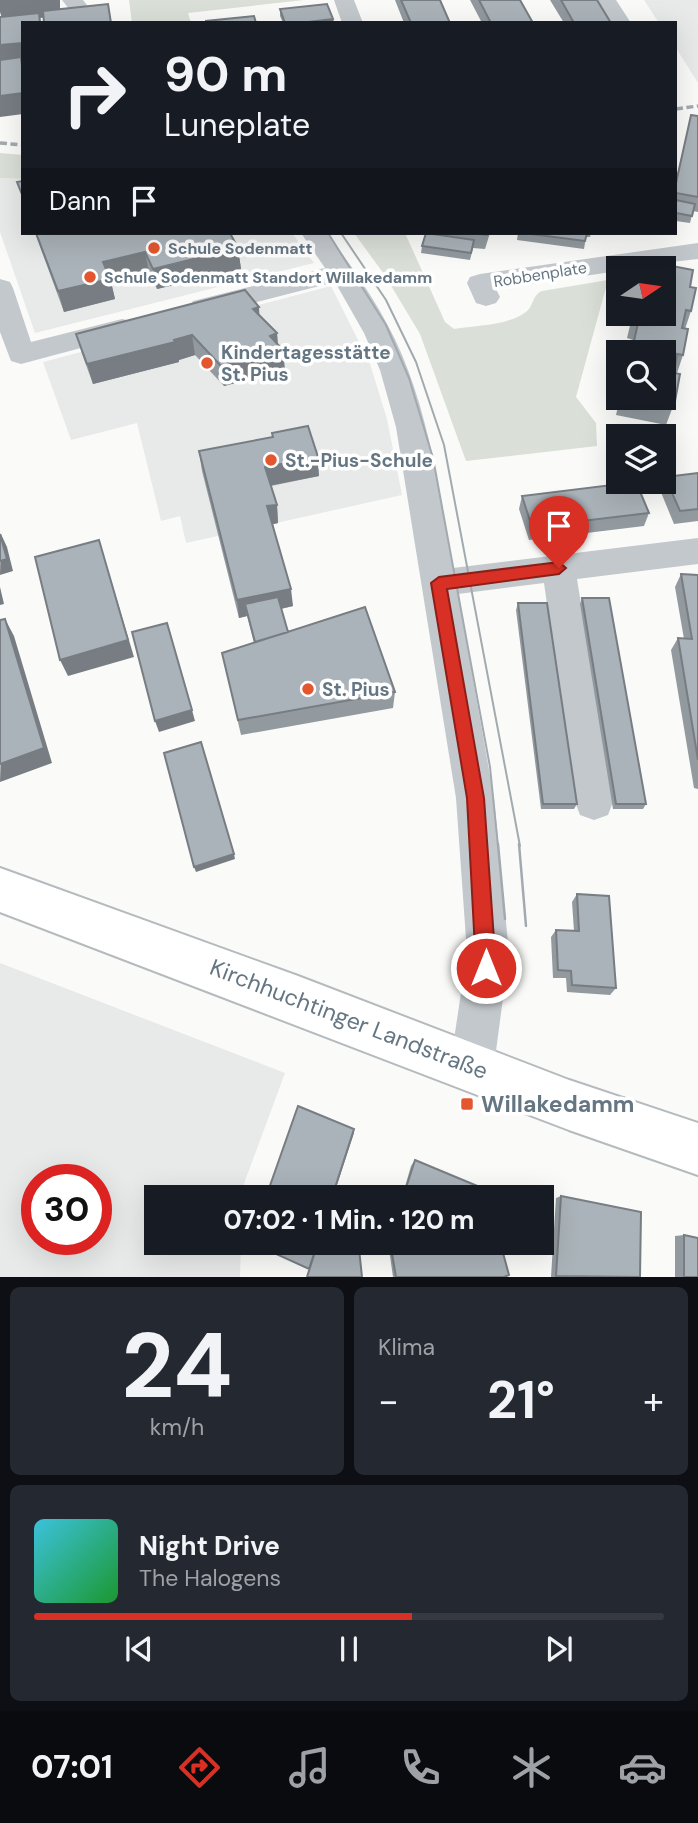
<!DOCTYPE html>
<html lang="de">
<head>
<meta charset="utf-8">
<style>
	body { margin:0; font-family:"DM Sans",sans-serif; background:#242831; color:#f1f3f6; height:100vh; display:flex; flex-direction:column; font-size:26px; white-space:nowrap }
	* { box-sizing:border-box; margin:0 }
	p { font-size:23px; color:#9ea1a6 }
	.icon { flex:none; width:38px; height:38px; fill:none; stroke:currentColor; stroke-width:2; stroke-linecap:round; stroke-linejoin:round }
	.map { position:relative; height:1277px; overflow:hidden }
	.panel { display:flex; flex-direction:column; gap:10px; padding:10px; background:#0d0f14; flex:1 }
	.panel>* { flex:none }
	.banner { position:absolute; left:21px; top:21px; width:656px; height:214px; border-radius:0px; box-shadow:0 7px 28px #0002; background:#171b24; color:#f1f3f6; overflow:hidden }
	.needle { width:46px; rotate:77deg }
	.fabs { position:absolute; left:606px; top:256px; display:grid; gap:14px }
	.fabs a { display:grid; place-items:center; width:70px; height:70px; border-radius:0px; background:#171b24; box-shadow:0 7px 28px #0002; font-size:35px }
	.speed { position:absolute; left:21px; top:1164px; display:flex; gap:14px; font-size:35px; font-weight:700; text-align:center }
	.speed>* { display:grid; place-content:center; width:91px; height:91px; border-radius:50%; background:#171b24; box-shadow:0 7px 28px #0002; line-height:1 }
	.speed .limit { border:10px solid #d22; background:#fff; color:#111 }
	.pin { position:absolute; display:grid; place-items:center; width:60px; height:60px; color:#fff; margin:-72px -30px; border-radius:50% 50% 50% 0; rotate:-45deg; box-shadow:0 0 7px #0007 }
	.pin .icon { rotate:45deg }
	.me { position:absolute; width:77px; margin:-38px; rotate:0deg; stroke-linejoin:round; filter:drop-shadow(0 0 5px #0008) }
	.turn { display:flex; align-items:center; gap:24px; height:147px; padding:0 28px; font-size:32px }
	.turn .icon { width:91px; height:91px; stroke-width:2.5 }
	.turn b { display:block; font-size:49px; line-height:60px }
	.then { display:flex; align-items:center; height:66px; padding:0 28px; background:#0003; gap:14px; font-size:26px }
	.big { font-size:52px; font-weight:700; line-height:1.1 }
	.panel .tile { flex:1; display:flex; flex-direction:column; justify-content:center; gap:10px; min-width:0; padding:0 24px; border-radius:10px; background:#242831 }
	.panel .dial { align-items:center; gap:0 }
	.dial b { font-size:91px; line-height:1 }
	.song { display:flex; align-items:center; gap:21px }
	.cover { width:84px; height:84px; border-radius:10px; background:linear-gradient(135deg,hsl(190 70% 55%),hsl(130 70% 35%)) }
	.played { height:7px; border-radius:4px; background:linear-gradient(90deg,#d93025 60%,#363941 60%) }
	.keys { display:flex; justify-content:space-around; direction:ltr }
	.heat { display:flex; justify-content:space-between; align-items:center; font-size:38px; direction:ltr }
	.panel .tiles { flex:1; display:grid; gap:10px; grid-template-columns:1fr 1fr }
	.tile:last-child { grid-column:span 2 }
	.trip { position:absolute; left:144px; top:1185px; width:410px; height:70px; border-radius:0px; background:#171b24; box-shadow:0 7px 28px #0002; font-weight:700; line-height:70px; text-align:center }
	.tabs { display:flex; height:112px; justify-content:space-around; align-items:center; background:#090b0e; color:#9ea1a6 }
	.tabs .icon { width:49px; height:49px }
	.tabs .active { color:#d93025 }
	.tabs b { font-size:32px; color:#f1f3f6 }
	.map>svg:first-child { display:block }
	.built { fill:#e8e9e9; fill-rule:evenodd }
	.green { fill:#dadfd7 }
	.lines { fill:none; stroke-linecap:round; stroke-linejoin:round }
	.major-casing { stroke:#b5babe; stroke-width:4 }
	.minor { fill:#c3c8cc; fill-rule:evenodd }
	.major { fill:#fff; fill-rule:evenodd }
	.tram-far1 { stroke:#a2aab0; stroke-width:2 }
	.tram { stroke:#a2aab0; stroke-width:2.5 }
	.rail { stroke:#a2aab0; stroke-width:3.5; stroke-dasharray:7 3.5; stroke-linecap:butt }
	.wall { fill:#929a9f }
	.shaded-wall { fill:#777d82 }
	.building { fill:#aab3b9; stroke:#777d82; stroke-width:2 }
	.route { fill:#d93025; stroke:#8d1f18; stroke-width:2 }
	.poi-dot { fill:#e4572e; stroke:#fff; stroke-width:2.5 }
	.labels { text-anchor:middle; stroke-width:7; stroke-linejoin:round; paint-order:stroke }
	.far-poi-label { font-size:16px; font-weight:bold; fill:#657683; stroke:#fff; text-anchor:start }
	.far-street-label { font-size:16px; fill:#657683; stroke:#fff }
	.poi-label { font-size:19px; font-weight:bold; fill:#657683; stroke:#fff; text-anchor:start }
	.near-street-label { font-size:23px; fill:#657683; stroke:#fff }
	.near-poi-label { font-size:23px; font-weight:bold; fill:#657683; stroke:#fff; text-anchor:start }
</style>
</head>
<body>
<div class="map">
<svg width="698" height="1277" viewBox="0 0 698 1277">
	<rect width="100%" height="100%" fill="#fafaf8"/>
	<path class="built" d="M644,0H698V83L676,48V23H659Z
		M0,178L23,179V233H292L314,263L35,333L0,232Z
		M331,286L370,364L387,419L402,495L186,543L180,516L161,521L137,423L71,440L43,362Z
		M0,963L285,1073L242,1189V1197H156V1242L241,1243L240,1277H0ZM37,1180H96V1239H37Z"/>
	<path class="green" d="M129,0H304L188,13L191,23H132Z
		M0,153L23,155V179L0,178Z
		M354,233H405L445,322L454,329C476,325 507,326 526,312C534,306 532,295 542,291L608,280L576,397L596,423L597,446L466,461L420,334L384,274Z"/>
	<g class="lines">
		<g class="major-casing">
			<path id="major" d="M0,868L298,976L569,1080L698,1123V1175L569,1130L0,912Z"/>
		</g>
		<path class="minor" d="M62,0H83L101,23H80Z
			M334,0H354L363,23H342Z
			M596,0H616L631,23H610Z
			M301,233H327C358,275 390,320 408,370C432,433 441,502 453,568L698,538V564L577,579L613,802L608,815L594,820L580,815L575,802L544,583L458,594L494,798L509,953L494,1066L488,1082L472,1088L456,1082L450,1066L467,953L456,798L396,427L380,370L364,333L335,282L203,316L193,313L189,307L193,301L325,268Z
			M698,243V259L618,268V271L496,289L500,297L496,303L486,306L476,303L467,283L470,277L480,274Z
			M0,279L10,282L13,288L31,342L122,319L132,321L136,328L132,335L122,337L21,364L11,361L0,332Z"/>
		<use href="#major" class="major"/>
		<path class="tram-far1" d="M328,233L386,325L409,378L433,458L490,767L498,846
			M341,233L386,300L416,362L444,445L520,846"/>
		<path class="tram" d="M498,844L505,919
			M519,844L526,926"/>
		<path class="rail" d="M676,109L698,106
			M0,143L23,145"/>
	</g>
	<path class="wall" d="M395,0H440L450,23H404Z
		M470,0H520L533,23H482Z
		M550,0H597L611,23H564Z
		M280,9L333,19L334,23H283L280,16Z
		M691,115L698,116V212L693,211L690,223L676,221V179Z
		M35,233H230L238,248L241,269L157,289L149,272L111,282L115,299L64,312Z
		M447,233H490L485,249L473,248L470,260L421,253L422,246L446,236Z
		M518,233H591L590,237H586L584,249L517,240Z
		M690,287L691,311L685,329L683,355L677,373L675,401L666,425L616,415L620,397H663L632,345L633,340L627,338L633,313H663Z
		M259,307V315L277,333L278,344L285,370L224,386L195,355L179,360V362L93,384L82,354L76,334Z
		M272,433L319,476L271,486L277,505L278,523L273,524L293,606L281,609L288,632L395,692L393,708L241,735L222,653L254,643L247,616L239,618L202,471L199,451L272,437Z
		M698,473V521L674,524L660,490L665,477Z
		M522,496L649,513L644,526L529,540L519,509Z
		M681,574L698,575V789L694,788L671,650L678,638L684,639L675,587Z
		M582,598L646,804L643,809H613L580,604Z
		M518,603L577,804L574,809H541L516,610Z
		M577,894L616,988L610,995L567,992L566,978H553L551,937L556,930L574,931L572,902Z
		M415,1160L488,1197H402L411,1166Z
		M561,1196L640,1277H551L556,1198Z
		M684,1235L698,1277H675V1236Z
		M388,1242H500L504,1277H393Z"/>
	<path class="shaded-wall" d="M23,0H60V16L40,18L41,23L3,22L0,12V1Z
		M333,19L334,23H300Z
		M23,43V77L0,71V45Z
		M23,93V114L0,117V96Z
		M238,248L241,269L157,289L153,269Z
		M145,252L149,272L111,282L115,299L64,312L58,291L103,262Z
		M259,307L260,327L253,309Z
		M277,333L278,351L283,350L285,370L224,386L221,366Z
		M192,335L195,355L179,360V362L93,384L87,364Z
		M318,457L319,476L267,486L265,467Z
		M277,505L278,523L269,525L267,506Z
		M1,534L7,547L13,571L0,575Z
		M99,540L134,657L68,676L60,660Z
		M0,587L4,604L0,605Z
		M291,589L293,606L248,616L245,604L247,616L239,618L237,600Z
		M5,619L14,636L52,763L0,782Z
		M192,710L195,721L159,732L155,721Z
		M234,854L235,859L196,872L194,867Z
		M354,1129V1133L333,1197H332Z"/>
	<path class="building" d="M0,0H23L0,2Z
		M401,0H440L450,23H411Z
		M479,0H520L533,23H491Z
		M561,0H597L611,23H574Z
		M108,4L111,23H44L43,11Z
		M327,4L333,19L300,23H285L280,9Z
		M39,13L40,23H23V43L0,45V17Z
		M254,16L256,23H206V21Z
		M21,57L23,75V93L0,96V60Z
		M691,115L698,116V197L676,193V183Z
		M23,181V197L17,182Z
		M676,200L695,204L692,216L676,213Z
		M36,233H230L238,248L153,269L145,252L103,262L110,279L58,291Z
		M426,233L474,240L471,253L422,246Z
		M471,233H488L487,235Z
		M523,233H587L585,241Z
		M646,261L693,270L690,287L696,288L691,311L686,310L682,328L688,329L683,355L677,354L674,373L680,374L675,401L656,397H663V352H625L627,344L633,345L640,315L634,313H663V268H645Z
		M245,290L259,307L253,309L277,333L270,336L283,350L221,366L192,335L174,340L175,342L87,364L76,334Z
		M308,426L318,457L265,467L277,505L267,506L291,589L237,600L199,451L273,437L272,433Z
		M698,473V509L680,511L665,477Z
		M636,482L649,513L532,527L522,496Z
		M0,534L7,559L0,561Z
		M99,540L128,640L60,660L35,557Z
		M681,574L698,575V760L678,638L692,639Z
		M278,597L288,632L255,642L245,604Z
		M582,598H609L646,804H616Z
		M518,603H547L577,804H543Z
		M365,607L395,692L238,720L222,653Z
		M5,619L44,748L0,764V620Z
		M167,623L192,710L155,721L132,632Z
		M201,742L234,854L194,867L164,753Z
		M577,894L609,896L616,988L572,985L571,971L558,970L556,930L579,931Z
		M298,1106L354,1129L332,1197H266Z
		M415,1160L487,1190L488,1197H403Z
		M561,1196L641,1212L640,1277L556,1276Z
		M684,1235L698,1238V1277H684Z
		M250,1242H318L309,1269Z
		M318,1242H344L359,1249L362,1277H307Z
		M390,1242H500L509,1275L504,1277H396Z"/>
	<path class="route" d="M559,562L566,568L559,574L447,589L484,798L496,968L493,975L486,977L479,975L476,968L467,798L431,583L439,577Z"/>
	<g class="poi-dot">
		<circle cx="154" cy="248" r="7"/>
		<circle cx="90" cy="277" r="7"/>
		<circle cx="207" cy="363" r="7"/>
		<circle cx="271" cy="460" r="7"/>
		<circle cx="308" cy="689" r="7"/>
		<rect x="460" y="1097" width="14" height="14" rx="3.5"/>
	</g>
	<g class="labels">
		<g class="far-poi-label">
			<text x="168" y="254">Schule Sodenmatt</text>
			<text x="104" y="283">Schule Sodenmatt Standort Willakedamm</text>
		</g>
		<g class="far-street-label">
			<text transform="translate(540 274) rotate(-9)" y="6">Robbenplate</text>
		</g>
		<g class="poi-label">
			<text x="221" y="359">Kindertagesstätte<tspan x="221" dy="22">St. Pius</tspan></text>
			<text x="285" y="467">St.-Pius-Schule</text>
			<text x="322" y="696">St. Pius</text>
		</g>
		<g class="near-street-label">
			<text transform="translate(349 1019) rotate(21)" y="8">Kirchhuchtinger Landstraße</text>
		</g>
		<g class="near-poi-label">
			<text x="481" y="1112">Willakedamm</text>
		</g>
	</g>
</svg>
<div class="fabs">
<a><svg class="needle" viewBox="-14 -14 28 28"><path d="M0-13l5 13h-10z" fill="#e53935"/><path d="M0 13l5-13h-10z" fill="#9ea1a6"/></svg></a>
<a><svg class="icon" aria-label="search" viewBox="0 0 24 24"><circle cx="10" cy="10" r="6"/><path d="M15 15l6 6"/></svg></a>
<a><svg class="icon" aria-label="layers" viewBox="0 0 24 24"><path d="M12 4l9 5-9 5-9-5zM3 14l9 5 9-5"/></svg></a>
</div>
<div class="speed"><div class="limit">30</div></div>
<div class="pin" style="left:559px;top:568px;background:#d93025"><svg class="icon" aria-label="arrive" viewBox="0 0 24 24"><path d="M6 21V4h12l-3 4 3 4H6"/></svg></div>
<svg class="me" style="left:486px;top:968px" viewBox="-20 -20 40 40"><circle r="17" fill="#d93025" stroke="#fff" stroke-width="3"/><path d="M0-11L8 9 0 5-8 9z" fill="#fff"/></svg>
<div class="trip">07:02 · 1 Min. · 120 m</div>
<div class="banner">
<div class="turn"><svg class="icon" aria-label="right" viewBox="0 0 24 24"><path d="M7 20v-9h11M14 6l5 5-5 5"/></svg><div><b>90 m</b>Luneplate</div></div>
<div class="then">Dann<svg class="icon" aria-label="arrive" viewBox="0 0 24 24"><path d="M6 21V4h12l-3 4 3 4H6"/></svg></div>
</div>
</div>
<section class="panel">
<div class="tiles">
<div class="tile dial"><b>24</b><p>km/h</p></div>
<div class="tile"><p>Klima</p>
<div class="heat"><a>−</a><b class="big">21°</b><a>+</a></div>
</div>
<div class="tile">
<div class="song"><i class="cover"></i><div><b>Night Drive</b><p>The Halogens</p></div></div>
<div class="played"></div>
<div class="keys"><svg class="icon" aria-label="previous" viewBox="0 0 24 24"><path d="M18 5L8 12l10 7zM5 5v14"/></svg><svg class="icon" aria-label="pause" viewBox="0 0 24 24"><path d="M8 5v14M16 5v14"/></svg><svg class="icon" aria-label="next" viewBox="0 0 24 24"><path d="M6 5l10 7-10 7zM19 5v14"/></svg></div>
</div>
</div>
</section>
<nav class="tabs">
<b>07:01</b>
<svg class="icon active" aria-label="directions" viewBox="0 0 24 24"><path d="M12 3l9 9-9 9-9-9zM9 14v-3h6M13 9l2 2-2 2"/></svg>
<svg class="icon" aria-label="music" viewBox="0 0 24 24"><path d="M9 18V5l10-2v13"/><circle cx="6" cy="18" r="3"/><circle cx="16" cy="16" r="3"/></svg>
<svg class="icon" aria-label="phone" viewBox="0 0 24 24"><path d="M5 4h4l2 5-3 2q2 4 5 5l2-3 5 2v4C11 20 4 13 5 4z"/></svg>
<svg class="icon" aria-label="climate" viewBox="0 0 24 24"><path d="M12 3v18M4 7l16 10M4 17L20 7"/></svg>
<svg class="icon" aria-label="car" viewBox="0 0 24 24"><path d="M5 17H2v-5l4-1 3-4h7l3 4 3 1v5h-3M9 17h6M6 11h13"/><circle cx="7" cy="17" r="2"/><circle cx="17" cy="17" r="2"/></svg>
</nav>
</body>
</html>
